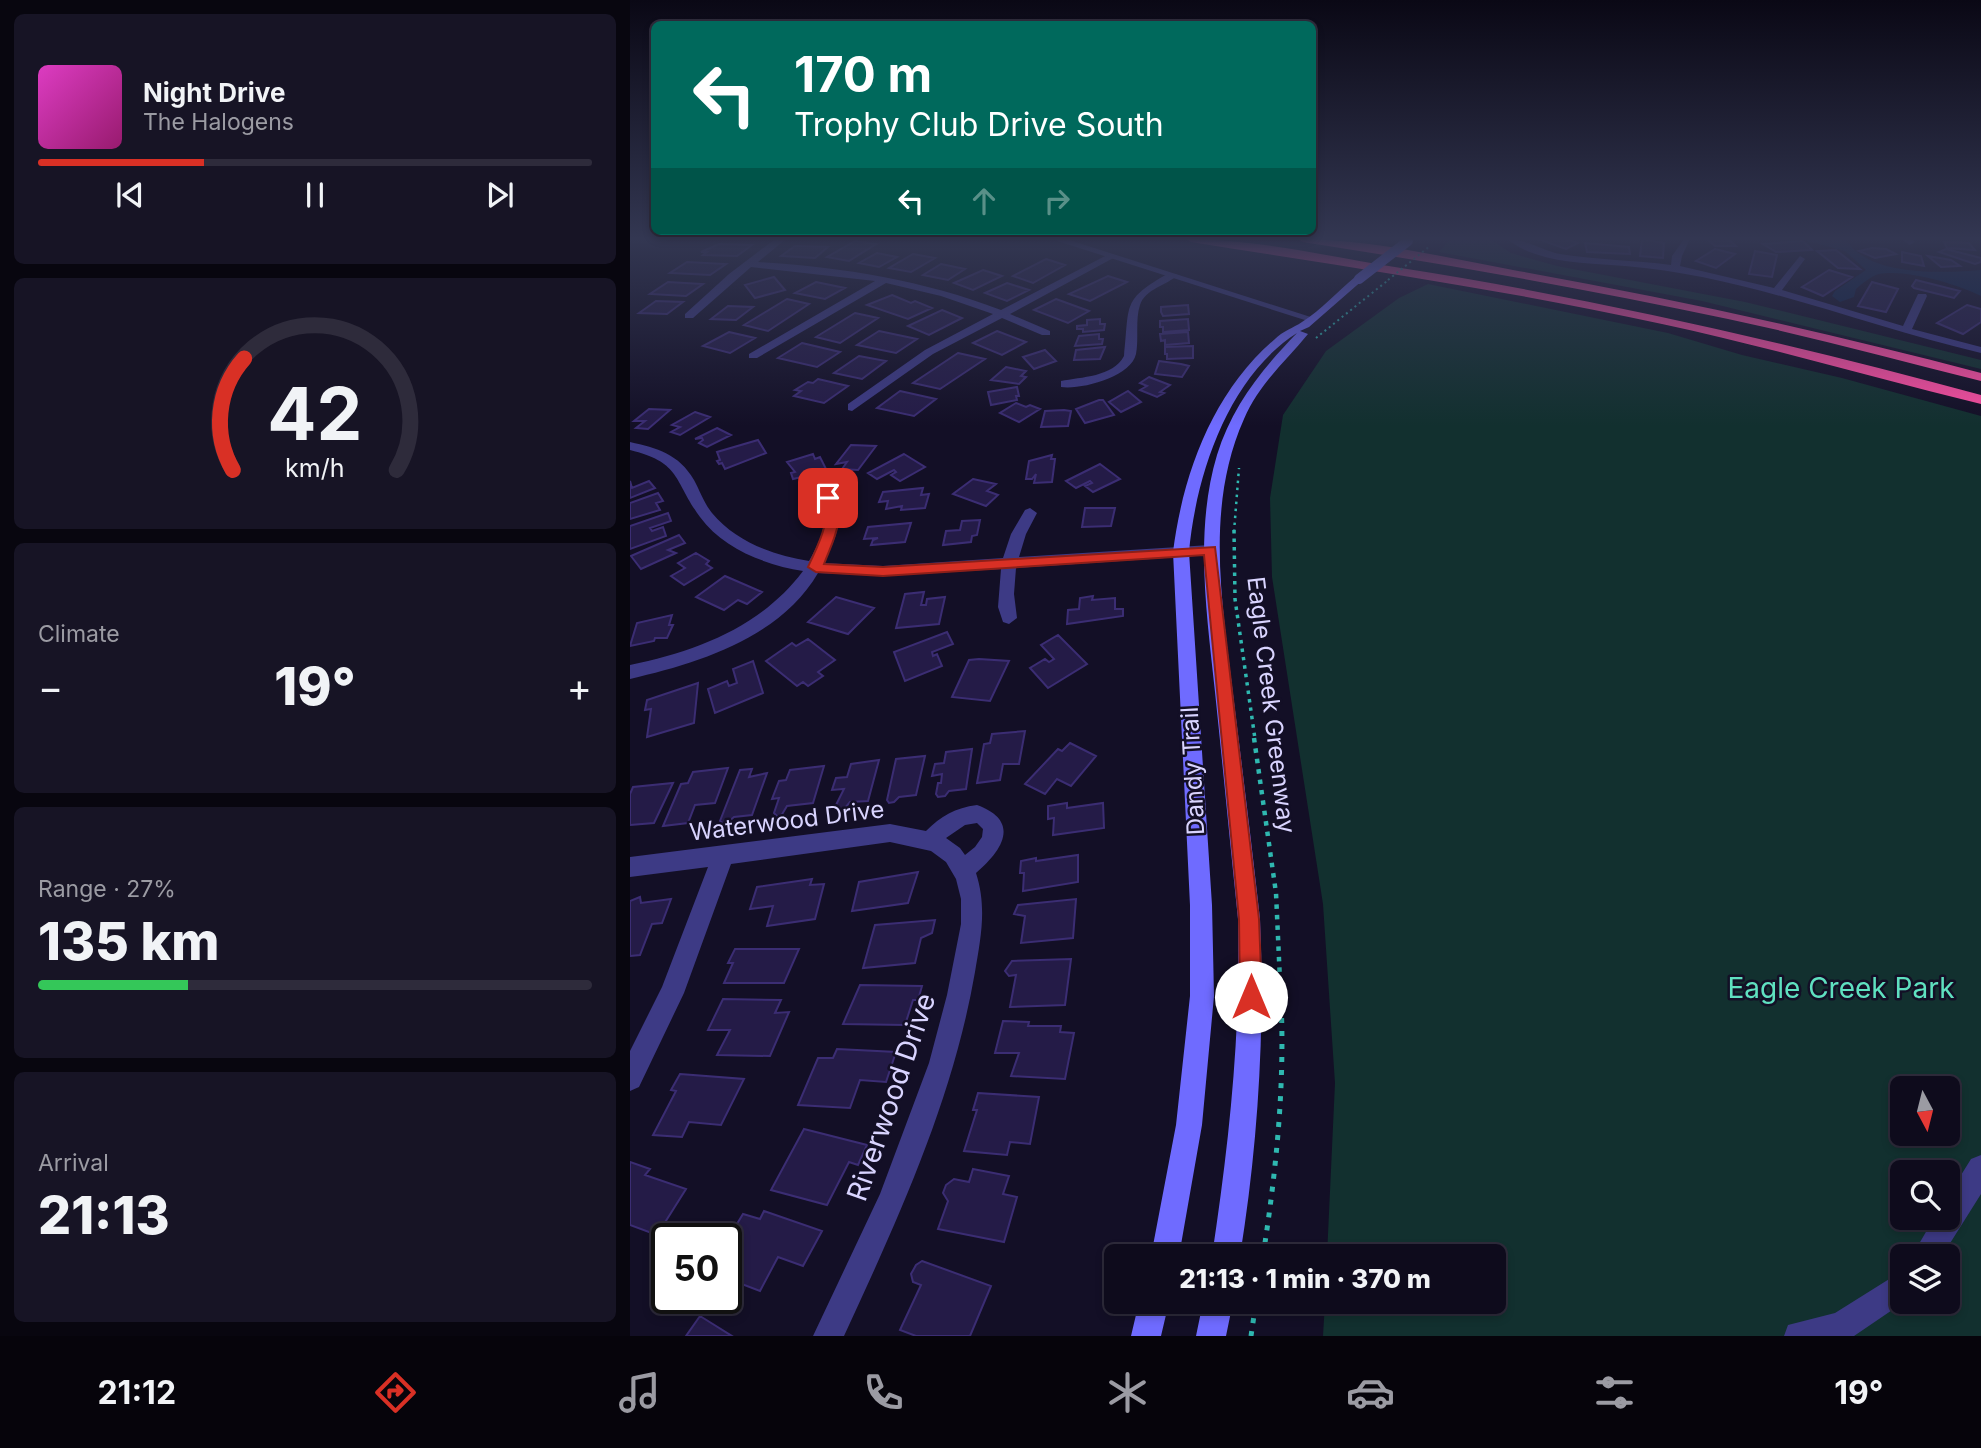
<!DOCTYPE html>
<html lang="en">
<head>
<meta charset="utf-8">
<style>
	body { margin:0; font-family:Inter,sans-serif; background:#171425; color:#f1f3f6; height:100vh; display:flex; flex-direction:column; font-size:26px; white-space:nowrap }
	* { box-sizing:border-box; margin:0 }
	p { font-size:23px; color:#9b9ba3 }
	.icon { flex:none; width:38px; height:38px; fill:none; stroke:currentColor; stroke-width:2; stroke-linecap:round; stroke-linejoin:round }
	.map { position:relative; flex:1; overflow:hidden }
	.sheet { display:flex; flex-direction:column; gap:14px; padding:14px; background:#08060f; width:630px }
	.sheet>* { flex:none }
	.top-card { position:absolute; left:21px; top:21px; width:665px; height:214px; border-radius:10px; box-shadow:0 4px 10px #0003,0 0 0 2px #2e2b3b; background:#00695c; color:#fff; overflow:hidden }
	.needle { width:46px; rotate:173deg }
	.fabs { position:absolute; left:1260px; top:1076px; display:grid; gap:14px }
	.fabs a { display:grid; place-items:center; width:70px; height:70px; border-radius:10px; background:#0e0b1c; box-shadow:0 4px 10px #0003,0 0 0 2px #2e2b3b; font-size:35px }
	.speed { position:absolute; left:21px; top:1223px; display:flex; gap:14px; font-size:35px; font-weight:700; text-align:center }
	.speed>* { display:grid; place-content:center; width:91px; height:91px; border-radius:50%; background:#0e0b1c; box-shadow:0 4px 10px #0003,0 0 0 2px #2e2b3b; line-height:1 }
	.speed .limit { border:4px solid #111; border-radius:10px; background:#fff; color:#111 }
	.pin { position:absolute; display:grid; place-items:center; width:60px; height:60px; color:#fff; margin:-30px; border-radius:14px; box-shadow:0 4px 10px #0006 }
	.me { position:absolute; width:77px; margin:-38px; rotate:0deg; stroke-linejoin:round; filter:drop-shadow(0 0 5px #0008) }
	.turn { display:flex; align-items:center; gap:24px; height:147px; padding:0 28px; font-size:32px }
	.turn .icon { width:91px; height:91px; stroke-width:2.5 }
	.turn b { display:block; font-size:49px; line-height:60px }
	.lanes { display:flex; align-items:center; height:66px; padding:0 28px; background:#0003; justify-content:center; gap:35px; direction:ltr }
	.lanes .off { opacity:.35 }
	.big { font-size:52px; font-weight:800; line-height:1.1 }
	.sheet .card { flex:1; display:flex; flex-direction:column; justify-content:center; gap:10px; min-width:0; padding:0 24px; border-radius:10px; background:#171425 }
	.sheet .dial { align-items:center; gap:0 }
	.dial svg { height:182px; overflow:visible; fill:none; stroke:#2e2b3b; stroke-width:7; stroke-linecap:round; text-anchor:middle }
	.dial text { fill:#f1f3f6; stroke:none }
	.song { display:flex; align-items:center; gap:21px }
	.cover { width:84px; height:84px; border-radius:10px; background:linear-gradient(135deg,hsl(310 70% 55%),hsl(320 70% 35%)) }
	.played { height:7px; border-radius:4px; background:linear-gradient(90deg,#d93025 30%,#2e2b3b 30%) }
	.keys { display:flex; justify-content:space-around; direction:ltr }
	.heat { display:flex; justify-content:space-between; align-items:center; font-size:38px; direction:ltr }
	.charge { height:10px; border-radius:5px; background:linear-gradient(90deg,#34c759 27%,#2e2b3b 0) }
	.trip { position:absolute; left:474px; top:1244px; width:402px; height:70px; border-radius:10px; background:#0e0b1c; box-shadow:0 4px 10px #0003,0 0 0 2px #2e2b3b; font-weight:800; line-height:70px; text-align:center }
	.tabs { display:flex; height:112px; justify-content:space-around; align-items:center; background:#06040b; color:#9b9ba3 }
	.tabs .icon { width:49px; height:49px }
	.tabs .current { color:#d93025 }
	.tabs b { font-size:32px; color:#f1f3f6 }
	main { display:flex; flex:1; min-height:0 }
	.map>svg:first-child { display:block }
	.green { fill:#12302f; fill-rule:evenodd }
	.water { fill:#0c2248 }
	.building { fill:#241b47; stroke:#3b2d73; stroke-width:2 }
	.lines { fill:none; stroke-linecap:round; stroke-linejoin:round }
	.path-far4 { stroke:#2fb8b0; stroke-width:2; stroke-dasharray:2 3.5; stroke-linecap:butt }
	.path-far3 { stroke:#2fb8b0; stroke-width:2.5; stroke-dasharray:2.5 4.5; stroke-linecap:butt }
	.path-far2 { stroke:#2fb8b0; stroke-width:3.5; stroke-dasharray:3.5 5; stroke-linecap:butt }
	.path-far1 { stroke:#2fb8b0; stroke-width:4.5; stroke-dasharray:4.5 6; stroke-linecap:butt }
	.path { stroke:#2fb8b0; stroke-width:5; stroke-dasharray:5 8; stroke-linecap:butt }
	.minor { fill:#3d3a85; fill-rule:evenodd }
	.tertiary { fill:#3d3a85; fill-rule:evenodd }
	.secondary { fill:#6f6bff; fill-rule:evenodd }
	.motorway { fill:#ff4fa3; fill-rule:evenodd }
	.path-bridge { stroke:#2fb8b0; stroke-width:2; stroke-dasharray:2 3.5; stroke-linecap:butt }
	.secondary-bridge { stroke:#6f6bff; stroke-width:10 }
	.route { fill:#d93025; stroke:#8d1f18; stroke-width:2 }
	.labels { text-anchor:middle; stroke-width:5; stroke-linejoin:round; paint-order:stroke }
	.street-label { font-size:24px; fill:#d9d4ff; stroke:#130f26 }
	.near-park-label { font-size:28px; fill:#5fe0c0; stroke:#130f26 }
	.near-street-label { font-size:28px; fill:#d9d4ff; stroke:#130f26 }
</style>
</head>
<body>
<main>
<section class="sheet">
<div class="card">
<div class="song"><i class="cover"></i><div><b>Night Drive</b><p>The Halogens</p></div></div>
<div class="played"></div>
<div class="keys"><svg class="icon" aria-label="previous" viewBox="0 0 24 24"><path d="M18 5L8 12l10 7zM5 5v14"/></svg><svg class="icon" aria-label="pause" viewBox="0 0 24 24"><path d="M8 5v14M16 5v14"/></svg><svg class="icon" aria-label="next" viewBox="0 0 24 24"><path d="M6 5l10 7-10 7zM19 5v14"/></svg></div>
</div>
<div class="card dial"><svg viewBox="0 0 100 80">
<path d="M14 69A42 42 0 1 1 86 69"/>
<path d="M14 69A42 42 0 0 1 19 20" stroke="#d93025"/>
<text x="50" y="56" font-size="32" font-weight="700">42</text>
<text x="50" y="72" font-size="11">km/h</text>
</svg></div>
<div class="card"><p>Climate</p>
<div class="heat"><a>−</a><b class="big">19°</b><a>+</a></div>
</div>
<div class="card"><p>Range · 27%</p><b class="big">135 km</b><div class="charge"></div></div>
<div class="card"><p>Arrival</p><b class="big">21:13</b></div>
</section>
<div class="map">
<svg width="1351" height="1336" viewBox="0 0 1351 1336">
	<rect width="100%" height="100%" fill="#130f26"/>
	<path class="green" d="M820,239H860L881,253L927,266L1115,302L1351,360V369L1072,301L809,252Z
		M798,284L1038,333L1112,355L1212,378L1351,416V1336H693L695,1302H864V1256H697L705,1083L693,904L642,577L640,498L653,415L696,351L769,298ZM1272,1088H1318V1134H1272ZM1272,1172H1318V1218H1272ZM1272,1256H1318V1302H1272Z"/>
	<path class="water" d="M1170,239H1216C1237,277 1313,273 1351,270V296C1327,284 1276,269 1249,274C1241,276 1232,284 1226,289L1224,297L1210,302L1202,296L1205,291L1236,270L1215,251Z"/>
	<path class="building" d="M908,239H936L948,243L936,249Z
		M1012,239L1034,243L1033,258L1010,256Z
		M1077,239H1098L1106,246H1085Z
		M225,241L246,244L219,261L197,257Z
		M1173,241L1182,250L1146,252L1133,244Z
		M1314,242L1339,243L1345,250L1317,248Z
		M955,243L999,247L1000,254L957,252Z
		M89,244L122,245L107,256L73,255L77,252H71Z
		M165,246L198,247L185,258L151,256Z
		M1242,248L1256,249L1266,254L1245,258L1229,251Z
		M1085,249L1105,254L1086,268L1066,261Z
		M1316,249L1351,258V262L1345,264L1309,252Z
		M1206,250L1230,269L1208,268L1187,251Z
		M1125,251L1147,255L1142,277L1119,274Z
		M1272,252L1291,256L1294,266L1272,262Z
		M247,253L267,257L249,267L229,263Z
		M283,254L305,258L281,272L259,268Z
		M1298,256L1321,260L1330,266L1311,267Z
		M416,259L435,265L403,283L383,276Z
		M57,262L96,264L80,275L40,273Z
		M311,264L335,269L318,280L293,275Z
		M353,270L372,276L343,290L324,283Z
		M1199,270L1222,277L1193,296L1172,287Z
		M478,276L497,282L460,301L439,294Z
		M144,277L155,290L125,298L115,285Z
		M1286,280L1330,291L1324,298L1284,288L1282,286Z
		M38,282L73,284L56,296L20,294Z
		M186,282L215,288L195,299L165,293Z
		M1242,282L1268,289L1256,312L1228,306Z
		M377,283L399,290L377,301L355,293Z
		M262,295L281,303L285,301L302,308L278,319L237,305Z
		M157,299L179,304L138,331L114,325Z
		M426,299L459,311L438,323L404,310Z
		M26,301L53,302L37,314L9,313Z
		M558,305L559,314L533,316L531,312V307Z
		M1337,305L1351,309V322L1333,334L1307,323Z
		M98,306L123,307L106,320L81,319Z
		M312,310L332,318L299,335L278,326Z
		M225,313L248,318L210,343L186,337Z
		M470,319V324H475L474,330L453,332V329H447V326L457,325V320Z
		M558,319L559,330L533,332V327H530V321Z
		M249,331L287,339L266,353L227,345Z
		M367,331L396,342L372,355L343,343Z
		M99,332L125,338L100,353L73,346Z
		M558,332L559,343L535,345V340L531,341L530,334Z
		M469,334V339H473L472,344L445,346L449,336Z
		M172,343L210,352L187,367L148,358Z
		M563,346V358L537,359V354H535V347Z
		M475,347L470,359L444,360L446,350Z
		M415,350L426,361L404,369L393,357Z
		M328,353L355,359L310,389L283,383Z
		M229,356L256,361L232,379L204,373Z
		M529,361L551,364L559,366L552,377L525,374Z
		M376,367L396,371L391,376L396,377L389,384L361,380Z
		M519,377L540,385L530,392L534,393L527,397L510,390L517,386L510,383Z
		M188,379L218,386L194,403L164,396L171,391L165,390L178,382L183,383Z
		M387,387L389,396H386L387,400L361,405L358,392Z
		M270,391L306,399L284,416L247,408Z
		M498,391L511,402L491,412L479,402Z
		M469,400H473L484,415L455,423L446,409Z
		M386,403L396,407L400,405L410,409L389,422L370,413Z
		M19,409L40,410L18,429L6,428L15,421H4Z
		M434,410L441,411L438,426L411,427L415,411Z
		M65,412L80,417L50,435L41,432L50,427L42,425Z
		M87,428L101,435L77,447L69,443L73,440L72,438L65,439Z
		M128,440L136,453L95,469L92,463L89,464L87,461L90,460L87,452Z
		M221,445L246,446L228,470L212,469L217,462L206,464Z
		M183,454L185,459L190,457L197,471L163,479L161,473L165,472L157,462Z
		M274,454L295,467L270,481L261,475L266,472L264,470L247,479L238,473Z
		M422,455L421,459H425L422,482L404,483L406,474L402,479H396L399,461Z
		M470,464L490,479L463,492L455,486L462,483L460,481L446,488L436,481Z
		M343,479L366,484L357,491L368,495L356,506L323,494Z
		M0,481L2,488L19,481L25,488L0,498Z
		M293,488L291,495L299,494L295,508L271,510L272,506L256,509L258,501L249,502L253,492Z
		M28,493L33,501L26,503L30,510L0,519V503Z
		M455,508H485L481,526L452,527Z
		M38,513L41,521L20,528L22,531L33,527L36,536L0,549V526Z
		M350,520L347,535L342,536L341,542L313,545L316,531L330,530L332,521Z
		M281,523L275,542L241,545L243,540L248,538L234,539L238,527Z
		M49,535L55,543L38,550L46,553L11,569L1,556Z
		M66,553L79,561L76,564L82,568L54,585L41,576L55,568L48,563Z
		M95,576L132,592L117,604L108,600L94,610L66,597Z
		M294,592L291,605H296L297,599L315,597L309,624L266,628L275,594Z
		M463,596L462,600L485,598V609H493V616L437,624L438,610L449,609L450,598Z
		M206,597L244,608L218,634L178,622Z
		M42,615L39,625H43L37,638H25L24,641L0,646L7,623Z
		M317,632L323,644L302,652L303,656L307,654L312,666L275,681L264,652Z
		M428,635L457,664L418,688L400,668L415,659L419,662L424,659L411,645Z
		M178,639L205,660L188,672L193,676L178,686L173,682L167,686L136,661L162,643L166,646Z
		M349,659L379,661L360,701L322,697L339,660Z
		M123,661L133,693L85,713L78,689L97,681L99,686L107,683L103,669Z
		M68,683L64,723L17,737L21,709L15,710L17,700Z
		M395,731L389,764H373L370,780L347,783L354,744L360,743L362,734Z
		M440,743L466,756L441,786L427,779L415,794L395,784L428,749L432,751Z
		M342,749L336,789L319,791L315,796L308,797L306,794L308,783H311L312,774L302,776L305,764L314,763L316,752Z
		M295,756L286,795L269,797L264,802L259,803L257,800L266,759Z
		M249,760L238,801L220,802L215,808L209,809L206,805L214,789L202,790L206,778L217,777L221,764Z
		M194,766L183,803L157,806L151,816H147L144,813L149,798L142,799L149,781L156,780L160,770Z
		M98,768L85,803L65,805L58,823L33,826L51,784L58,783L63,772Z
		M122,769L119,777L137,773L122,815L104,817L98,822L92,823L90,821L110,770Z
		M43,783L24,823L0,825V794L3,787Z
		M437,803V808L473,803L474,828L423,835L424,818L418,819V806Z
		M448,855V882L393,891L394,873H390L391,861L406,858V861Z
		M288,872L278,903L222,911L229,882Z
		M182,879L180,885L194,884L185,919L137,926L143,906L120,909L127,887Z
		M10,897L11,903L41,899L32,923L22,924L10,955L0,956V901Z
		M446,899L443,938L391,943L395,916L384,914L388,905Z
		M305,920L302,933L291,938L285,963L233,968L245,925Z
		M105,949H169L154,983H94L103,963H98Z
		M441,959L435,1005L380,1007L386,975L379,976L375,971L382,961Z
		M230,985L292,986L288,1000H283L275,1025L213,1024Z
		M93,999L151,1000L145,1013L159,1012L140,1056L87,1055L100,1030H78Z
		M373,1021L399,1022L398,1026H431L430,1032L444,1033L435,1079L381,1076L389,1053H365Z
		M207,1049L266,1052L256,1082L230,1080L220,1108L168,1105L188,1058H203Z
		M50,1074L114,1079L91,1125L59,1122L52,1137L23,1135L46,1091L41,1090Z
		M348,1093L409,1097L400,1144L380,1142L377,1155L334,1151L347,1110H343Z
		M174,1129L237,1145L228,1165L219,1162L197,1205L141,1190Z
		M0,1162L20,1169L15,1175L56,1189L27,1235L0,1225Z
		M343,1169L379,1176L373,1194L387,1197L374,1242L308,1229L318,1201L313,1193L316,1185L324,1179L339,1182Z
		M134,1211L192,1231L173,1266L148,1257L130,1291L96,1278V1242L113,1214L130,1219Z
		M292,1261L361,1286L340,1336H286L270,1330L291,1285L283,1282L281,1274L286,1265Z
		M70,1316L102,1336H56Z"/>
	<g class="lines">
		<path class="path-far4" d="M686,338L757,281"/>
		<path class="path-far3" d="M604,532L609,468"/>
		<path class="path-far2" d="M604,530L605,599L625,739"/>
		<path class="path-far1" d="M624,738L646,893L651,1003"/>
		<path class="path" d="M633,1256C646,1172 655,1086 651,1001
			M621,1336L626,1302"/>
		<path class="minor" d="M145,239H156L128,262C211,267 293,280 371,310L479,254L487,256L380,314L420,331V335H412L372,318L303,354L222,411L218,410V404L295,350L363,314L311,296L256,283L127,358H119V354L245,281L121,267L63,318H55V314L99,274Z
			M877,239C896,239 912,250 930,254C967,260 1004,260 1041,265L1042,256L1054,239H1060L1052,256L1050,266L1144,288L1170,256L1175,259L1152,290L1273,326L1288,294H1296L1297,296L1282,329L1351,347V353C1231,325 1118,276 995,266C958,263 908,264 877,239Z
			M1271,239H1282L1285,242L1280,245Z
			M539,273L548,275C537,285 515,289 510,305C505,320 509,338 506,354C501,377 451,390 431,387V381C451,377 483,377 494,356C500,304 491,300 539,273Z
			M0,442C27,448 49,454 64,480C70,491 74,503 82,513C106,542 143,555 179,561C190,541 200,521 191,498L198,494L205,498C215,521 204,542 193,563L253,566L373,558L381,534L395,510L400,508L407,513L396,534L389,557L580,545L588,550L580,555L386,568L384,594L387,618L379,624L373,622L368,607L371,569L253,576L188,573C150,638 69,663 0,679V665C67,651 131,627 173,571C136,565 93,549 70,517C43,480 52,463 0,450Z
			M347,805C391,821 373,850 346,873C357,907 351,937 345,972C323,1100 268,1219 214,1336H183L250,1194L299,1063L317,995L331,924V899L326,879L316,862L301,851L260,842L101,864L54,993L9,1087L0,1091V1051L32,987L78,867L0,877V857L260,824L296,831C311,816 325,808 347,805ZM347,823L353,829L352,837L345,847L335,855L330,848L316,838L335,825Z
			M1351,1155V1194L1312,1256H1282L1304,1218H1318V1196L1341,1159Z
			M1272,1271L1274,1302L1224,1336H1154L1158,1325L1205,1313Z"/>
		<path class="tertiary" d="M421,239H436L687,319L678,321Z"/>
		<path class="secondary" d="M725,277L734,279L679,327L670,331L678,334C655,362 629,384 614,419C574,509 593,608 604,702C613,774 622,847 630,919C635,1032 628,1145 610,1256H582C599,1144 611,1033 608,919C600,843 593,768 585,692C577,614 564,532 587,455C602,406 632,369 667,333C598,377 566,475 559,552L582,905L584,996L572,1125L549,1256H521L546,1125L560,996V905L543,552C553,473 583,392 645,339C653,331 663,328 672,322C691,310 708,291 725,277Z
			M509,1302H539L531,1336H501Z
			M573,1302H603L596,1336H566Z"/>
		<path class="motorway" d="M556,239C627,239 700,257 771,268C967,299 1160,343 1351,395V404C1244,378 1139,347 1032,324C876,290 719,267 561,242Z
			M668,239C739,239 813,257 883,270C1041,298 1196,332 1351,373V381C1267,360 1183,337 1098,319C957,289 815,264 673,242Z"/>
		<path class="path-bridge" d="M758,280L800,246"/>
		<path class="secondary-bridge" d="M729,279L778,241"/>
	</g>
	<linearGradient id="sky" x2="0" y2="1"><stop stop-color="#0a0815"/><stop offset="0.56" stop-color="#333752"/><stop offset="1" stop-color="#333752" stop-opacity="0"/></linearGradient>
	<rect width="1351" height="426" fill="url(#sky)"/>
	<path class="route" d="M198,494L203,495C216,519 203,540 194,564L253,567L585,547L629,919L632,997L628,1004L621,1007L613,1004L610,997L609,919L574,555L253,576L186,572L178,567C188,544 202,522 192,498Z"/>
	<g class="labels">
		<g class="street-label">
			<text transform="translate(641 705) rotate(83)" y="8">Eagle Creek Greenway</text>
			<text transform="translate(563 771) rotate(-93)" y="8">Dandy Trail</text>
			<text transform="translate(157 821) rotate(-7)" y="8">Waterwood Drive</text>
		</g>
		<g class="near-park-label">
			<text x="1211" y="998">Eagle Creek Park</text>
		</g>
		<g class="near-street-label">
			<text transform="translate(261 1097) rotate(-71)" y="10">Riverwood Drive</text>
		</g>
	</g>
</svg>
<div class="fabs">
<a><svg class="needle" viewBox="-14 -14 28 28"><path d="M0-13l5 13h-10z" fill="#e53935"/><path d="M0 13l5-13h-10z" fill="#9b9ba3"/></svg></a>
<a><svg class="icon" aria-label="search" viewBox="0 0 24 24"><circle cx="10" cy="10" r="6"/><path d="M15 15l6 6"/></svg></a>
<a><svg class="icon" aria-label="layers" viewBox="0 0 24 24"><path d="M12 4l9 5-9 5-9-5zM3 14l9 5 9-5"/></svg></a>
</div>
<div class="speed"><div class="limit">50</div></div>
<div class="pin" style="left:198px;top:498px;background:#d93025"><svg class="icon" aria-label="arrive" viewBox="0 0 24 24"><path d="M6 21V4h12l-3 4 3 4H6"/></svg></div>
<svg class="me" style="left:621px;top:997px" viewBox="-20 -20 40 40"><circle r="19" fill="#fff"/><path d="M0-13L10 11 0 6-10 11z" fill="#d93025"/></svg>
<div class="trip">21:13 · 1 min · 370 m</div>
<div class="top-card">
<div class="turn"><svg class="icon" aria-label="left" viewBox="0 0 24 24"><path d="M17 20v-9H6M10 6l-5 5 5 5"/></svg><div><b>170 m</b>Trophy Club Drive South</div></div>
<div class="lanes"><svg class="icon" aria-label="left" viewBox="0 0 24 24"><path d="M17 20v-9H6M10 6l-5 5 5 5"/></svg><svg class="icon off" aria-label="ahead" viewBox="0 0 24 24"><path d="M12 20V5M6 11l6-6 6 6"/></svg><svg class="icon off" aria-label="right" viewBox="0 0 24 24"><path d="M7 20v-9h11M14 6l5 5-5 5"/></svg></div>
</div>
</div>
</main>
<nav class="tabs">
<b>21:12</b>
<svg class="icon current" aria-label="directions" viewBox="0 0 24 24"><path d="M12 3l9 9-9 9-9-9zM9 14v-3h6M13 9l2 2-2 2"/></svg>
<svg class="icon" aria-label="music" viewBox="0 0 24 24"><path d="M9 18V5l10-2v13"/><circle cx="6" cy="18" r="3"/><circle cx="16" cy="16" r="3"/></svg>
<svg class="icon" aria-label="phone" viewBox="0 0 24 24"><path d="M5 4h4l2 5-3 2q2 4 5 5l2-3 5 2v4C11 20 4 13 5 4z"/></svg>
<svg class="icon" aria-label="climate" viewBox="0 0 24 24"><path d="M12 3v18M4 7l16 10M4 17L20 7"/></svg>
<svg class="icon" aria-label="car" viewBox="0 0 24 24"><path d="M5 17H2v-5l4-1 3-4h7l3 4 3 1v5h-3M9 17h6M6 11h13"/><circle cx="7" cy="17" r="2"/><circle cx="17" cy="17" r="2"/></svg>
<svg class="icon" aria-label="filters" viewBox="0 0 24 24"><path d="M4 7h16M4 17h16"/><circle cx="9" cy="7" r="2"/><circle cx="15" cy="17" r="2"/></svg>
<b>19°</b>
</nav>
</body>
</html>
